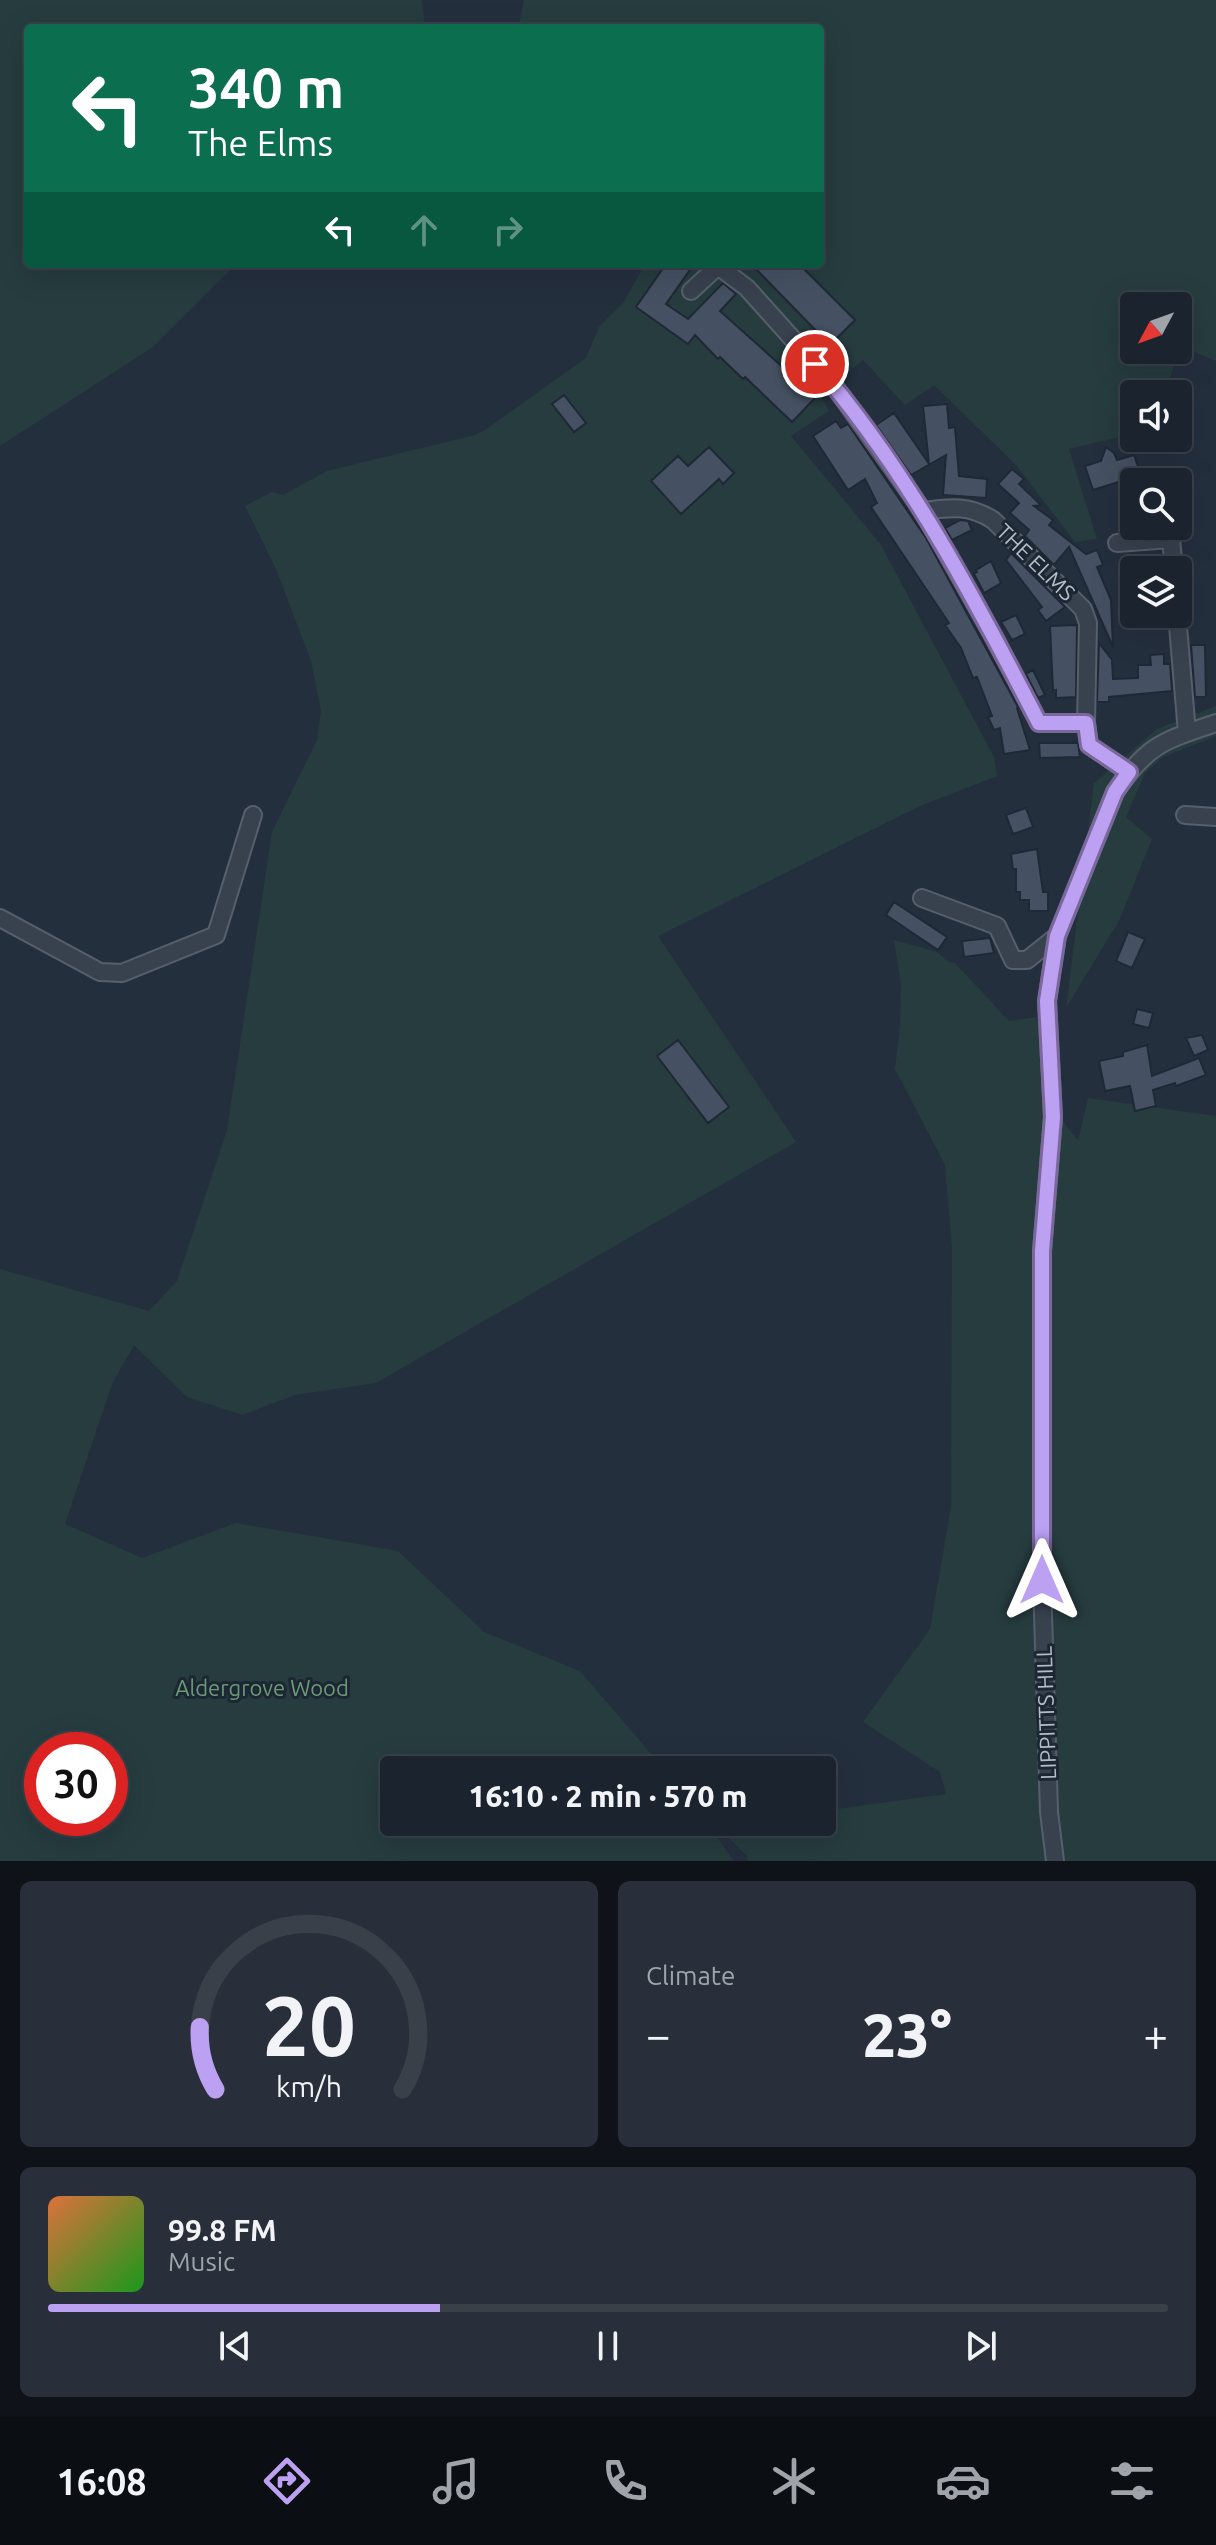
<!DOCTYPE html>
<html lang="en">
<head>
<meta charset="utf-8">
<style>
	body { margin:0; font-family:Ubuntu,sans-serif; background:#282f3a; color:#f1f3f6; height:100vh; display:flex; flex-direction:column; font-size:30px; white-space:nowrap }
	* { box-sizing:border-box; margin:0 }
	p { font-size:26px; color:#a0a4aa }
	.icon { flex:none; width:44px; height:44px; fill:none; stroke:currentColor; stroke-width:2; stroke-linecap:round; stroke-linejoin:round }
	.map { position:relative; height:1861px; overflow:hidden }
	.sheet { display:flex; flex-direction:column; gap:20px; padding:20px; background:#0f1319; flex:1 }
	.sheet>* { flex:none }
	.guide { position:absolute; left:24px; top:24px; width:800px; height:244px; border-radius:8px; box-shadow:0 8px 32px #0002,0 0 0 2px #39404a; background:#0b6e4f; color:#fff; overflow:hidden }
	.needle { width:52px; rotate:229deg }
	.tools { position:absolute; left:1120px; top:292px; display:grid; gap:16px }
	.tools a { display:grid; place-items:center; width:72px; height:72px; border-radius:8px; background:#1b232e; box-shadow:0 8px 32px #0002,0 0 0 2px #39404a; font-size:40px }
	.speed { position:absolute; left:24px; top:1732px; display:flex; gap:16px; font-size:40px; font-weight:700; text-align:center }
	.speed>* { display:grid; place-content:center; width:104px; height:104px; border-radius:50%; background:#1b232e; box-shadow:0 8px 32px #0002,0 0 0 2px #39404a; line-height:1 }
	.speed .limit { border:12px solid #d22; background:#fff; color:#111 }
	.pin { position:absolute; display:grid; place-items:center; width:68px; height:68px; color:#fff; margin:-34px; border:4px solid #fff; border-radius:50%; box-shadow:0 2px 8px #0007 }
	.me { position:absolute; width:88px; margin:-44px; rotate:0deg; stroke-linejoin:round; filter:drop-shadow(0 0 6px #0008) }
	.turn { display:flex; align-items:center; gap:28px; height:168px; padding:0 32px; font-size:36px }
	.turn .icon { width:104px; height:104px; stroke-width:2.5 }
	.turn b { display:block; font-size:56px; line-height:68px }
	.lanes { display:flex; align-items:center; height:76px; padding:0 32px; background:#0003; justify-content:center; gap:40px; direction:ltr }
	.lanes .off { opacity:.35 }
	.big { font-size:60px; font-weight:800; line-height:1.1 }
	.sheet .widget { flex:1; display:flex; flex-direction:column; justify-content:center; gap:12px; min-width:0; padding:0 28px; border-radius:12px; background:#282f3a }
	.sheet .dial { align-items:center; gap:0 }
	.dial svg { height:208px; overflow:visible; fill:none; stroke:#39404a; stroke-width:7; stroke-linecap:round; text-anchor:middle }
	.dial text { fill:#f1f3f6; stroke:none }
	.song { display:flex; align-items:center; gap:24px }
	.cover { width:96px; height:96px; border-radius:12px; background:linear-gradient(135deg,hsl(20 70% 55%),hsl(120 70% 35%)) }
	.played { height:8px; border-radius:4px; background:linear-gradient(90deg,#bca0f2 35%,#39404a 35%) }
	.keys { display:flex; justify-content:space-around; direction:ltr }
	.heat { display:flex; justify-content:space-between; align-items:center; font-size:44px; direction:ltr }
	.sheet .tiles { flex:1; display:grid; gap:20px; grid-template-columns:1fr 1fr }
	.widget:last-child { grid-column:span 2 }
	.trip { position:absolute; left:380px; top:1756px; width:456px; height:80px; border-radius:8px; background:#1b232e; box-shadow:0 8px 32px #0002,0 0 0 2px #39404a; font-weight:800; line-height:80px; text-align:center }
	.tab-bar { display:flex; height:128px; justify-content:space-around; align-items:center; background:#0b0e12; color:#a0a4aa }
	.tab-bar .icon { width:56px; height:56px }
	.tab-bar .current { color:#bca0f2 }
	.tab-bar b { font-size:36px; color:#f1f3f6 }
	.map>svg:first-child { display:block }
	.green { fill:#263c3f; fill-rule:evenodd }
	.building { fill:#455162; stroke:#1f2835; stroke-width:2 }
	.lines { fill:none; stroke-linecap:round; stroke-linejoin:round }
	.minor-casing { stroke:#565f6c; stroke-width:20 }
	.minor { stroke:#38414e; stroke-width:16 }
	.route-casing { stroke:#7a689d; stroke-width:20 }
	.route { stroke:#bca0f2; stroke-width:14 }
	.labels { text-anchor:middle; stroke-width:6; stroke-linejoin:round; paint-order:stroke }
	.street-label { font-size:22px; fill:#b4bcc9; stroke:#1d2633 }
	.park-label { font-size:22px; fill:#6b9a76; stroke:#1d2633 }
</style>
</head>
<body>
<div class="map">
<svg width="1216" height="1861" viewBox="0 0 1216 1861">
	<rect width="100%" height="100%" fill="#242f3e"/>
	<path class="green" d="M0,0H422L425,28H28V264H236L153,347L0,446Z
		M524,0H1216V361L1181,346L1164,394H1134V436L1128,435L1069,449L1097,539L1075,542L1016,465L934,385L905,405L863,360L820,395L829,411L791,436L881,545L994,757L997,776L920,806L658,936L796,1142L376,1383L295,1395L242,1415L187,1397L134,1345L112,1384L65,1524L142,1558L236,1523L398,1551L484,1632L580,1671L665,1770H394V1822H706L734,1861H0V1269L149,1311L177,1281L227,1130L272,832L317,740L321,711L311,661L276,569L245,506L272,492L283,495L327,471L475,435L485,430L586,358L599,327L623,303L645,264H820V28H518ZM1134,306H1178V350H1134ZM42,1750H110V1818H42Z
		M1216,706V736L1163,757L1145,773L1126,817L1152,839L1120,919L1066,1008L1094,783L1157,729Z
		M894,940L937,952L947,961L955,963L1009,1021L1051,1015L1056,1056L1043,1095L1078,1141L1088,1098L1216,1116V1861H748L747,1856L716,1826L743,1822H822V1811L946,1794L940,1772L863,1722L930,1629L951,1507L952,1248L945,1165L895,1069L900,1026L901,984Z"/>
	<path class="building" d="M666,264H694L666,304L688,319L723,283L736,294L720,311L816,397L792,422L745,377L743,379L720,357L718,359L695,335L688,344L636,307Z
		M751,264H799L855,320L830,345Z
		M564,395L586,423L574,432L552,404Z
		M947,404L949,428L955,427L959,476L987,479L986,498L943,495L946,455L911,475L876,425L894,413L929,464L923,406Z
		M836,421L841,428L848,424L926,538L1018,707L1017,708L1030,750L1004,754L1000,728L994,730L988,717L992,716L977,677L973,678L961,648L945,625L949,623L871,507L877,503L865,479L848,490L813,436Z
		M709,447L734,473L723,484L719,479L681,514L651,481L678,456L688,466Z
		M1106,447L1114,453L1117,460L1134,455L1141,475L1093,490L1085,466L1101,461Z
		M1012,469L1024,479L1019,484L1041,505L1034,506L1053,520L1049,525L1086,554L1097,550L1103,565L1097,567L1111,600L1113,647L1069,547L1054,565L1025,536L1029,530L1010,513L1019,503L998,484Z
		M960,520L968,521L972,530L952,540L945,528Z
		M1011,553L1065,607L1046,621L1038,610L1042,607L1006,560Z
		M991,561L1001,583L984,593L974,574L977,572L976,570Z
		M1016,615L1025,634L1012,640L1001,622Z
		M1077,625L1076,697L1056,698V690L1053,691L1050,626Z
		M1099,643L1112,660L1113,679L1138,678V665H1151L1150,655L1164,654V664H1170L1172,691L1109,697V702H1097Z
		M1191,645H1205L1206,697H1195Z
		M1033,670L1045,695L1038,698L1026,674Z
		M1039,743H1078L1080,757L1040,758Z
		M1026,808L1033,827L1013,834L1006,815Z
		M1037,849L1043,892H1048V911H1029V900H1020V892H1016V869H1013L1011,854Z
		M894,902L947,937L938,950L886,915Z
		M1128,932L1145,939L1132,968L1116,961Z
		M990,938L994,953L964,957L962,941Z
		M1137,1009L1153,1013L1149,1028L1133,1024Z
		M1202,1035L1208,1050L1194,1056L1186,1038Z
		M678,1040L729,1107L708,1123L657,1056Z
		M1147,1045L1152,1076L1199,1058L1206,1075L1176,1086L1175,1083L1153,1090L1156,1106L1135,1111L1130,1086L1105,1091L1099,1061L1123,1056V1052Z"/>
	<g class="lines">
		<g class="minor-casing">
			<path id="minor" d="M691,291L718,266L747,288L833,384L923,511L995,639L1039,723H1086L1089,745L1129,772
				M923,511C950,507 970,505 993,520L1083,609L1088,623L1086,723
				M1117,543L1171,539L1174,570
				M1177,614L1187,733
				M1185,815L1216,817
				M922,898L997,926L1013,960H1027L1057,936
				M0,918L100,972L122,973L216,935L253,815
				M1055,1861L1049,1812L1042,1580V1251L1053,1117L1047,1001L1057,936L1115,792C1148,744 1163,741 1216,723"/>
		</g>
		<use href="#minor" class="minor"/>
	</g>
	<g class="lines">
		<g class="route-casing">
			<path id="route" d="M815,364C907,469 975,599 1039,723H1086L1089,745L1129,772L1115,792L1057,936L1047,1001L1053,1117L1042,1251V1580"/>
		</g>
		<use href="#route" class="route"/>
	</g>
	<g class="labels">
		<g class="street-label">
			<text transform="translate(1036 562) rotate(44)" y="8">THE ELMS</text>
			<text transform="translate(1046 1713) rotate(-92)" y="8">LIPPITTS HILL</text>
		</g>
		<g class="park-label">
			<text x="262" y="1696">Aldergrove Wood</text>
		</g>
	</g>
</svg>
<div class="tools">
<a><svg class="needle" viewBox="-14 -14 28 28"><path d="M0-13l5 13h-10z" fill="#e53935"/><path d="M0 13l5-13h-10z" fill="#a0a4aa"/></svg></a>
<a><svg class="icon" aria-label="sound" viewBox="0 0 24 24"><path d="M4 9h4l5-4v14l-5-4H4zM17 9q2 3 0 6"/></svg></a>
<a><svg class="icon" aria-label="search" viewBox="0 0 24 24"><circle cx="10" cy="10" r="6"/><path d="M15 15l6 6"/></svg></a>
<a><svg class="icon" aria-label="layers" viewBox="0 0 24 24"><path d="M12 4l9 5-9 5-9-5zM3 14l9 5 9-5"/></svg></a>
</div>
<div class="speed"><div class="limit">30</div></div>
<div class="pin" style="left:815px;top:364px;background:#d93025"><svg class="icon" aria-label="arrive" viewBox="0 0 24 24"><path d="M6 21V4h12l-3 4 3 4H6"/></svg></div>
<svg class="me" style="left:1042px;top:1580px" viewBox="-20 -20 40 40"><path d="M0-17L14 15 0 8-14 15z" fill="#bca0f2" stroke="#fff" stroke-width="4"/></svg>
<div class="trip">16:10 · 2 min · 570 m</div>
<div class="guide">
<div class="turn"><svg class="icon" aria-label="left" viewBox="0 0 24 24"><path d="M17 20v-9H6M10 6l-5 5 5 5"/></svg><div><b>340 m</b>The Elms</div></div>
<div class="lanes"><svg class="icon" aria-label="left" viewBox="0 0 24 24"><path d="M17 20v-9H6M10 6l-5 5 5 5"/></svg><svg class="icon off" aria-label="ahead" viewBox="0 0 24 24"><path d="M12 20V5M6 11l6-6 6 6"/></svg><svg class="icon off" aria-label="right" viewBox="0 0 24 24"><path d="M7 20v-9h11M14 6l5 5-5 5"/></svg></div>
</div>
</div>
<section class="sheet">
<div class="tiles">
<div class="widget dial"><svg viewBox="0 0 100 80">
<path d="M14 69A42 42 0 1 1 86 69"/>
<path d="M14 69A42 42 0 0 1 8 45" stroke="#bca0f2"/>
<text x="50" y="56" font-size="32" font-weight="700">20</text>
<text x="50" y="72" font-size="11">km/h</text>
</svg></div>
<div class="widget"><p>Climate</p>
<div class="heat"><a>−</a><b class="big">23°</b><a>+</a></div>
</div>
<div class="widget">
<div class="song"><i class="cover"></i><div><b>99.8 FM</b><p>Music</p></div></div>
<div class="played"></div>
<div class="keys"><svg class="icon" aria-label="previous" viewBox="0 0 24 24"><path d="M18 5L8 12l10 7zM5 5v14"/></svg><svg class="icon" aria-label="pause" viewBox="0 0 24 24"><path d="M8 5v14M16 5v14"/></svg><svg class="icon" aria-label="next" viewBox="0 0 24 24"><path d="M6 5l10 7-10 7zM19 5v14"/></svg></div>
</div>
</div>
</section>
<nav class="tab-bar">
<b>16:08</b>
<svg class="icon current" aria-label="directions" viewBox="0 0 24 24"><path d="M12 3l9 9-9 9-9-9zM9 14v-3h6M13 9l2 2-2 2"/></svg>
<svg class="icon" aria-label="music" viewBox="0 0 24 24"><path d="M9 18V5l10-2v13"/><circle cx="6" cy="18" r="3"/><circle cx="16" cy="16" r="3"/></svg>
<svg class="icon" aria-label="phone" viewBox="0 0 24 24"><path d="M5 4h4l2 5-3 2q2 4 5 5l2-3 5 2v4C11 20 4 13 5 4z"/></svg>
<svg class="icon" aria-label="climate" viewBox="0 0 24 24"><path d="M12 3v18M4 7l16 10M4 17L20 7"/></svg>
<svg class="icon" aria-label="car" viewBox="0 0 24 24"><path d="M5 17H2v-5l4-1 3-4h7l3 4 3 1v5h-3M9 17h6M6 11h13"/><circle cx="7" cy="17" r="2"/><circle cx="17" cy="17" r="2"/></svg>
<svg class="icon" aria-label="filters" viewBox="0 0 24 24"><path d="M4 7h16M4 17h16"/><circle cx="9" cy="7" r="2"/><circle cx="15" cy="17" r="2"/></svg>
</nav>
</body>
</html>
